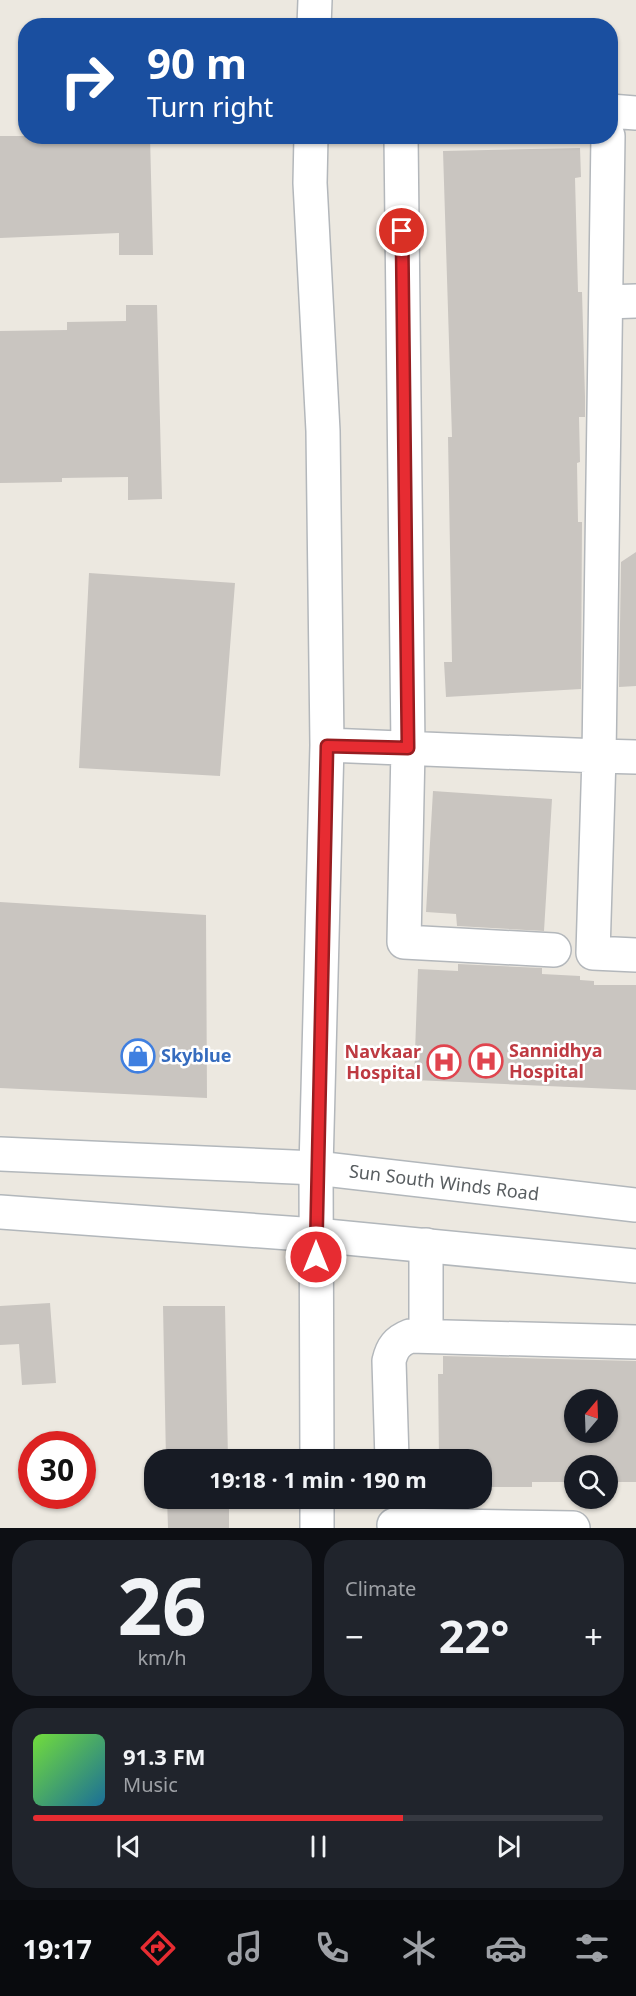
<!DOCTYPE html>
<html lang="en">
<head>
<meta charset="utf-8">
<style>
	body { margin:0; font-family:"Noto Sans",sans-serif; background:#20242c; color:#f1f3f6; height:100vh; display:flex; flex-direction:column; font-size:22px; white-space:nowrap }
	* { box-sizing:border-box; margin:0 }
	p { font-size:20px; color:#9ea1a6 }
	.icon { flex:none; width:33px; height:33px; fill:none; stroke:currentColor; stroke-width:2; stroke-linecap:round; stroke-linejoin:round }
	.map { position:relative; height:1528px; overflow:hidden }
	.sheet { display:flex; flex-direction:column; gap:12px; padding:12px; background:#0d0f14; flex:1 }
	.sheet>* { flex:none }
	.guide { position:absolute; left:18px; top:18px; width:600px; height:126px; border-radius:24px; box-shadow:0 2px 4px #0004; background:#1a4fa0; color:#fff; overflow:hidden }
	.needle { width:39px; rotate:19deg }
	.controls { position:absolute; left:564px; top:1389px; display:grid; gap:12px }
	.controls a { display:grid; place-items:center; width:54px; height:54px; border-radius:50%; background:#171b24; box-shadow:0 2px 4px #0004; font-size:30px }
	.speed { position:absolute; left:18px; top:1431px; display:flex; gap:12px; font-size:30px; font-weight:700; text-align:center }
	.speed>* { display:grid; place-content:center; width:78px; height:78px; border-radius:50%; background:#171b24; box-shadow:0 2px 4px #0004; line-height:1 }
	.speed .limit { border:9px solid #d22; background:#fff; color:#111 }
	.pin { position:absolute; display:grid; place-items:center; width:51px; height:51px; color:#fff; margin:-26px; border:3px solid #fff; border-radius:50%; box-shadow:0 2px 6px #0007 }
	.me { position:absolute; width:66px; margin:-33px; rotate:0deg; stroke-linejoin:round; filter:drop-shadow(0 0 4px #0008) }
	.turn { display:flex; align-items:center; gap:21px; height:126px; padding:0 30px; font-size:27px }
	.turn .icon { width:78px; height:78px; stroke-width:2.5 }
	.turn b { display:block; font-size:42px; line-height:51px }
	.big { font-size:45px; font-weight:700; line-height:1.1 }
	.sheet .widget { flex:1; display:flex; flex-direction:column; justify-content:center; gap:9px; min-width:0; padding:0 21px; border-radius:24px; background:#20242c }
	.sheet .dial { align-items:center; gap:0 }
	.dial b { font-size:78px; line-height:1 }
	.song { display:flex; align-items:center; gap:18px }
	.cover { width:72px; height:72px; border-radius:9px; background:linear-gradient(135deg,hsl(100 70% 55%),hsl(200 70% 35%)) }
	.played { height:6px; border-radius:3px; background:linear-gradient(90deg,#e72c32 65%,#363941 65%) }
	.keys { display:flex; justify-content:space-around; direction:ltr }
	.heat { display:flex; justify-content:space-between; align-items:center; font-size:33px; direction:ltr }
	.sheet .tiles { flex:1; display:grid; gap:12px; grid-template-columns:1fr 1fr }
	.widget:last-child { grid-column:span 2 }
	.trip { position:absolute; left:144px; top:1449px; width:348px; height:60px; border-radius:24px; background:#171b24; box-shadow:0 2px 4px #0004; font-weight:700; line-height:60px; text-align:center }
	.tab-bar { display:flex; height:96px; justify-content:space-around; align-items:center; background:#090b0e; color:#9ea1a6 }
	.tab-bar .icon { width:42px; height:42px }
	.tab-bar .on { color:#e72c32 }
	.tab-bar b { font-size:27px; color:#f1f3f6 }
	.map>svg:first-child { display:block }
	.building { fill:#c9c5c0; fill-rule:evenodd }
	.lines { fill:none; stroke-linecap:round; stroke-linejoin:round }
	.street-casing { stroke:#b3b7bb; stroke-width:36 }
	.secondary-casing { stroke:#b2b7bb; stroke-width:36 }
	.street { stroke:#fff; stroke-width:33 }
	.secondary { stroke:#fff; stroke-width:33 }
	.route-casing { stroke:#961d20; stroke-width:15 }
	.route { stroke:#e72c32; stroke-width:10 }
	.labels { text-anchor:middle; stroke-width:5; stroke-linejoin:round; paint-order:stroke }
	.health-label { font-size:18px; font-weight:bold; fill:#be3a42; stroke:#fff; text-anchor:start }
	.shop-label { font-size:18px; font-weight:bold; fill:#366cbe; stroke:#fff; text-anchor:start }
	.street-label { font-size:18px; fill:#595e61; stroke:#fff }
</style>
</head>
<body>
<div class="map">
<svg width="636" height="1528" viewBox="0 0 636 1528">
	<rect width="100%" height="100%" fill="#ece8e0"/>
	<path class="building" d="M0,136H150L153,255H119V233L0,238Z
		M580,148L581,177L575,178L578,292H582L585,397V417H579L580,462L577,463L578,522H582L581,689L446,697L444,662H452L448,437H452L443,151Z
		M126,305H157L162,499L128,500V477L62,478V482L0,483V331L67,330V322L126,321Z
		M636,552V686L619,687L621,562Z
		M89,573L235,583L220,776L79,768Z
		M433,791L552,799L544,931L457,926L456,914L426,912Z
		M0,902L206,915L207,1098L0,1088Z
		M458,964L542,968V974L580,976V980L594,981V985H636V1090L414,1080L418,969L458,971Z
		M50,1303L56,1383L22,1385L19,1344L0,1345V1306Z
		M163,1306H225L228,1460H166Z
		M443,1356L636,1361V1482H608V1466H574V1482H532V1487H482V1460H439L438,1374H443ZM574,1400H608V1432H574Z
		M167,1498H229V1528H168Z"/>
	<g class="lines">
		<g class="street-casing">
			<path id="street" d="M314,26L315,0
				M610,111L636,113
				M311,136L310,183L323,431L327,745L316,1168L317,1460
				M401,136L408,748L404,942L554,950
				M606,302L636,301
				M327,745L599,756L608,136
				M636,757L599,756L593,953L636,955
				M426,1245V1336
				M392,1460L389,1361C392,1348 397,1341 410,1336L636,1342
				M317,1498V1528
				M394,1525L573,1528"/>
		</g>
		<g class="secondary-casing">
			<path id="secondary" d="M0,1154L316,1168L636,1205
				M0,1212L316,1235L636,1266"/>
		</g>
		<use href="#street" class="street"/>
		<use href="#secondary" class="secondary"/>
	</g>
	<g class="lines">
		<g class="route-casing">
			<path id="route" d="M316,1257L327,746L408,748L402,231"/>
		</g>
		<use href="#route" class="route"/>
	</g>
	<defs>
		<g id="shop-ring" transform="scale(1.725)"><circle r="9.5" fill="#fff" stroke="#3f7fe0" stroke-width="1.5"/><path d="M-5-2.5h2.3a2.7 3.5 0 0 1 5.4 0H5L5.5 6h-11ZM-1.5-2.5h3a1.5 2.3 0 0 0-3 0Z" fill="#3f7fe0"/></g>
		<g id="hospital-ring" transform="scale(1.725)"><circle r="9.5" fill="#fff" stroke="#e0444e" stroke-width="1.5"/><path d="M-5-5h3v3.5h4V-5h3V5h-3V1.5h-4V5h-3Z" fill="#e0444e"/></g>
	</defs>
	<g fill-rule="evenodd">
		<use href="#shop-ring" x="138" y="1056"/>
		<use href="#hospital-ring" x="486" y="1061"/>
		<use href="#hospital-ring" x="444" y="1062"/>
	</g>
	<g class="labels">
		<g class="health-label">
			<text x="509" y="1057">Sannidhya<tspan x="509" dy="21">Hospital</tspan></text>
			<text x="421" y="1058" text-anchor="end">Navkaar<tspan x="421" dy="21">Hospital</tspan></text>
		</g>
		<g class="shop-label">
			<text x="161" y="1062">Skyblue</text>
		</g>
		<g class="street-label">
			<text transform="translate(444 1183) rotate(7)" y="6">Sun South Winds Road</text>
		</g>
	</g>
</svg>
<div class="controls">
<a><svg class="needle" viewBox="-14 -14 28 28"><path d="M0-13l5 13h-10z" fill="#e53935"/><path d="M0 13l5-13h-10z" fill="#9ea1a6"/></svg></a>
<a><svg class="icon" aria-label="search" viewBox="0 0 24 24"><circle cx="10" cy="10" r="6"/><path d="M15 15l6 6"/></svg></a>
</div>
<div class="speed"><div class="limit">30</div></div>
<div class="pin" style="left:402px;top:231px;background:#d93025"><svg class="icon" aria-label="arrive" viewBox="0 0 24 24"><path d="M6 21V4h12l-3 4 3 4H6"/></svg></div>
<svg class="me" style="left:316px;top:1257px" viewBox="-20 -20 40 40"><circle r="17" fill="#e72c32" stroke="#fff" stroke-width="3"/><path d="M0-11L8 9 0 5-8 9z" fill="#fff"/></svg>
<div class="trip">19:18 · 1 min · 190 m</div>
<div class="guide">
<div class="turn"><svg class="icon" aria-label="right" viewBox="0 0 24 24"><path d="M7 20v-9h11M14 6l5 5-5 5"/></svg><div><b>90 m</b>Turn right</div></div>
</div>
</div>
<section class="sheet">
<div class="tiles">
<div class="widget dial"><b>26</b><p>km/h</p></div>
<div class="widget"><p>Climate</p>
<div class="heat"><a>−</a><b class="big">22°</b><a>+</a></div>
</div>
<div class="widget">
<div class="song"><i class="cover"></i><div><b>91.3 FM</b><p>Music</p></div></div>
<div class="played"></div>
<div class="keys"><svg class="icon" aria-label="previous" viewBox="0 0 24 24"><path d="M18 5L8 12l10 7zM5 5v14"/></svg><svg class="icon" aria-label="pause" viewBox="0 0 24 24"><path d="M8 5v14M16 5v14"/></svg><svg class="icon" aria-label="next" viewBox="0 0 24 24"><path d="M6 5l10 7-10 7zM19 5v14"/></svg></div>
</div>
</div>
</section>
<nav class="tab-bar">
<b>19:17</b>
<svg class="icon on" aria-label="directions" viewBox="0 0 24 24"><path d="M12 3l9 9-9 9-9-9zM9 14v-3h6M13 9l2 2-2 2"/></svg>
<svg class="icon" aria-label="music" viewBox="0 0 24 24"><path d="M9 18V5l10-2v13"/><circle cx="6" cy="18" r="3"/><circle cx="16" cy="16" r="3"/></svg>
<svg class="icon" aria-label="phone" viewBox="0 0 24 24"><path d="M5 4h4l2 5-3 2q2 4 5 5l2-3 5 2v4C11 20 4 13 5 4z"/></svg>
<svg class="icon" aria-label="climate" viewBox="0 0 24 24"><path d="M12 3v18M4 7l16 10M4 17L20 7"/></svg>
<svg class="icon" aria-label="car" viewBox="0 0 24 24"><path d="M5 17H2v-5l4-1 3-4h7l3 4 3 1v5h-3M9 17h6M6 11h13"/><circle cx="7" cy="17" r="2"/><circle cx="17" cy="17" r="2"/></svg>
<svg class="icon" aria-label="filters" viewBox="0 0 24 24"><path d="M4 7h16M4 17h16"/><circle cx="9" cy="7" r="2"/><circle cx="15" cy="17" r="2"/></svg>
</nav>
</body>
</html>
